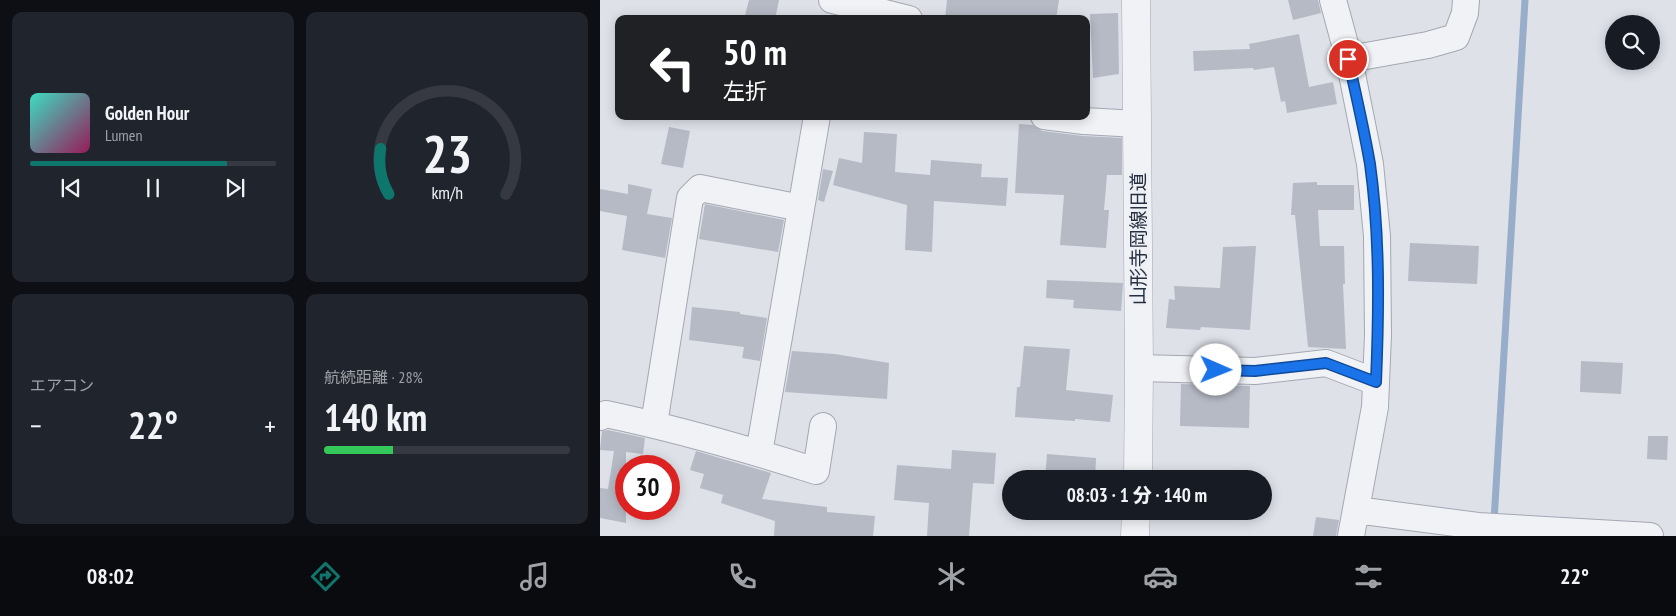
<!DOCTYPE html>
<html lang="ja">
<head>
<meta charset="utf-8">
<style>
	body { margin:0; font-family:"PT Sans Narrow","Noto Sans JP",sans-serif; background:#20242c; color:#f1f3f6; height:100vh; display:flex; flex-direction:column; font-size:19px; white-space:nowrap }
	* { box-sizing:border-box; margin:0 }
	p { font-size:16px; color:#9ea1a6 }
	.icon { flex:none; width:28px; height:28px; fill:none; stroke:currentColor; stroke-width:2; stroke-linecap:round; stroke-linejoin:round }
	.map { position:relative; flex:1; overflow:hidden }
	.side { display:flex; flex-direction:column; gap:12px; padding:12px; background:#0d0f14; width:600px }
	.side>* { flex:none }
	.banner { position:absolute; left:15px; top:15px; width:475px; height:105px; border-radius:10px; box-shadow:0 2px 12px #0003; background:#202124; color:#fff; overflow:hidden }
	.buttons { position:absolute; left:1005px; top:15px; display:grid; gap:10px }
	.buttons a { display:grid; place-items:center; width:55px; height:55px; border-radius:50%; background:#171b24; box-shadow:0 2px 12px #0003; font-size:25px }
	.speed { position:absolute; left:15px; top:455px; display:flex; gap:10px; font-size:25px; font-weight:700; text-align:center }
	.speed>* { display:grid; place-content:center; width:65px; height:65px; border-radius:50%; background:#171b24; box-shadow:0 2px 12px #0003; line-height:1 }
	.speed .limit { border:8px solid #d22; background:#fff; color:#111 }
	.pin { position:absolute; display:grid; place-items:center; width:42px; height:42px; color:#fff; margin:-21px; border:2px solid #fff; border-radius:50%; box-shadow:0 1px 5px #0007 }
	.me { position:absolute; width:55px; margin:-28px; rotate:91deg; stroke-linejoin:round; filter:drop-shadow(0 0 4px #0008) }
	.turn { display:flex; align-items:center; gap:18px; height:105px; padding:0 25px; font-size:22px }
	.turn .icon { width:65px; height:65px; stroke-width:2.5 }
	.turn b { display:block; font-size:35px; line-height:42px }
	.big { font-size:38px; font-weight:800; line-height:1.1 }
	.side .card { flex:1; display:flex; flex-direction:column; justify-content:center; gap:8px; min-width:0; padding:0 18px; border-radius:10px; background:#20242c }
	.side .dial { align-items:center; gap:0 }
	.dial svg { height:130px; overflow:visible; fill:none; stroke:#363941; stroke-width:7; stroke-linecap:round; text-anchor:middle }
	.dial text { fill:#f1f3f6; stroke:none }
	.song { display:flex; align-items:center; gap:15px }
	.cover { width:60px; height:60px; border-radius:8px; background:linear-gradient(135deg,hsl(170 70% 55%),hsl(330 70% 35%)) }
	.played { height:5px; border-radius:2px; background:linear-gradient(90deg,#0f766e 80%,#363941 80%) }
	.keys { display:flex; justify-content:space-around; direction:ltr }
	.heat { display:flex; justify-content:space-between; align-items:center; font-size:28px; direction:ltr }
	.charge { height:8px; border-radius:4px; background:linear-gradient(90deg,#34c759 28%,#363941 0) }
	.side .tiles { flex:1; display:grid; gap:12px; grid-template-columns:repeat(2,1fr) }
	.trip { position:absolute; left:402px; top:470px; width:270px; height:50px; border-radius:25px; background:#171b24; box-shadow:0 2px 12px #0003; font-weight:800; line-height:50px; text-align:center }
	.dock { display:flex; height:80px; justify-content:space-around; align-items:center; background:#090b0e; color:#9ea1a6 }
	.dock .icon { width:35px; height:35px }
	.dock .selected { color:#0f766e }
	.dock b { font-size:22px; color:#f1f3f6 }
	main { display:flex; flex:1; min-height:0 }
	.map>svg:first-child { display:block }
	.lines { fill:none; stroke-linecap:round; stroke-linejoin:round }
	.stream { stroke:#97adc9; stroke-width:7 }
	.building { fill:#b5bac5 }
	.minor-casing { stroke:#a3a8b2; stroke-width:28 }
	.tertiary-casing { stroke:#a3a8b2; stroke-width:29 }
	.minor { stroke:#f1f2f6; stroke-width:26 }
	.tertiary { stroke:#f1f2f6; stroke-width:28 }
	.route-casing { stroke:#114b97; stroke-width:12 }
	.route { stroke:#1a73e8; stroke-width:9 }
	.labels { text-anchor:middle; stroke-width:5; stroke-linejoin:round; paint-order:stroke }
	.street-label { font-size:19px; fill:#272e3f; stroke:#edf0f5 }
</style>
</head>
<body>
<main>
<section class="side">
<div class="tiles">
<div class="card">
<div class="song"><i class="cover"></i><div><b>Golden Hour</b><p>Lumen</p></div></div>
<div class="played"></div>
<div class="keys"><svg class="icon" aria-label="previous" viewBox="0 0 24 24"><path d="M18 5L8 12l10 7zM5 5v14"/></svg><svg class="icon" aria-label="pause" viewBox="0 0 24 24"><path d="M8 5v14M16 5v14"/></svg><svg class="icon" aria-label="next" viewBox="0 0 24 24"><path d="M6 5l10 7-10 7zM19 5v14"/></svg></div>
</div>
<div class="card dial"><svg viewBox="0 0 100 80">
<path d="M14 69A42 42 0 1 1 86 69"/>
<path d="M14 69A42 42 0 0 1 9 41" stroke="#0f766e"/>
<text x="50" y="56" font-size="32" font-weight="700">23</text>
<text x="50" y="72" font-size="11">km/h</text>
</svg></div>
<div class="card"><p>エアコン</p>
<div class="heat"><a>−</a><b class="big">22°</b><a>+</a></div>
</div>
<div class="card"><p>航続距離 · 28%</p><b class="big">140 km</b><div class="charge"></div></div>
</div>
</section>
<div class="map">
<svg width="1076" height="536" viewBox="0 0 1076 536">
	<rect width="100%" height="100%" fill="#dee1e8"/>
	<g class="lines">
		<path class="stream" d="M894,521L925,0"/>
	</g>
	<path class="building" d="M149,0H179L175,19H144Z
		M347,0H459L456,19H345Z
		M688,0H718L721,13L693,20Z
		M518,13L519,74L493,78L490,14Z
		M699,34L709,87L733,82L737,104L687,113L685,101L681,102L674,67L654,70L653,68L594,71L593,51L650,49L649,44Z
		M419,124L433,125L442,131L483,136L522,138V175H507L504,210H509L506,248L460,245L464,195L415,193Z
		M69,127L90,131L83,168L61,164Z
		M264,132L297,134L295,172L330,175L331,160L382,164L381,177L408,178L406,206L334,201L332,252L305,250L307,205L233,185L239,158L262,163Z
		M223,169L233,171L224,202L218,200Z
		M717,182V185H754V210H718L720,246H744L745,284H743L746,349L708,347L695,215H691L693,183Z
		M28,184L52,189L47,214L72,218L65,258L22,250L27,216L0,211V189L28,194Z
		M105,204L184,220L178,252L99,239Z
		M810,243L879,246L877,284L808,281Z
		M656,246L650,330L601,327L600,330L566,328L569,299L575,300L574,286L620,288L623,247Z
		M447,280L523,283L521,311L473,308L474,300L446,298Z
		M92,307L140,312V314L167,318L160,361L142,358L144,347L89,340Z
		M424,346L470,349L466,390L513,395L510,422L475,419V421L415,417L417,387H420Z
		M192,351L235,354L289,363L287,399L185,392Z
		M981,361L1023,363L1021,394L980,392Z
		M581,384L650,386L649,428L580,426Z
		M8,430L45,438L43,454L26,452V523L0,518V488L8,489L14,451L0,450L2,431Z
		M1048,436H1068L1067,460L1047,459Z
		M352,450L396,453L394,484L373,483L369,536H327L329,503L294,500L297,465L351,469Z
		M96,451L171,473L162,499L227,507V512L275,516L273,536H174L175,521L121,503L123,495L127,496L100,488L104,474L90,470Z
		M447,454L496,458L495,479H445Z
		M716,517L739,520L736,536H713Z"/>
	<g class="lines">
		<g class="minor-casing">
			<path id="minor" d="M232,0L309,19
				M733,0L749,59L770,164L777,236L778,335L775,407L751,536
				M749,59L828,45L856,37L865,13L866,0
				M444,116L484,121L537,124
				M539,368L655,371L726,363L776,382
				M0,417L6,414C77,429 147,449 216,471L223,426
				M54,424L90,198L100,188L201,208
				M159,453L217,116
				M756,510L878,526L1050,536"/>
		</g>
		<g class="tertiary-casing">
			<path id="tertiary" d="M536,0L539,368L538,479
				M535,536L536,511"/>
		</g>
		<use href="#minor" class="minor"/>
		<use href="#tertiary" class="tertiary"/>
	</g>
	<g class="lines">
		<g class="route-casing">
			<path id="route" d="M616,370L655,371L726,363L776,382C779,309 780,236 770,164C764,129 756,94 748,59"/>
		</g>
		<use href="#route" class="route"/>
	</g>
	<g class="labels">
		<g class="street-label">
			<text transform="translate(538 239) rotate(-90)" y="7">山形寺岡線旧道</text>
		</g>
	</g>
</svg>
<div class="buttons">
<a><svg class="icon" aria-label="search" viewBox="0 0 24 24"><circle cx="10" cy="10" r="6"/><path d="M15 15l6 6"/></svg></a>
</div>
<div class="speed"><div class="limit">30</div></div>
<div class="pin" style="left:748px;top:59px;background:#d93025"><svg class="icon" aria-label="arrive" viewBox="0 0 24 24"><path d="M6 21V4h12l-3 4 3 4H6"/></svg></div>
<svg class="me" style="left:616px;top:370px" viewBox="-20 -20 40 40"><circle r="19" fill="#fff"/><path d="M0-13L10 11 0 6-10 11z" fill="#1a73e8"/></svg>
<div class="trip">08:03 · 1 分 · 140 m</div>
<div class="banner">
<div class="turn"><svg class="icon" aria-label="left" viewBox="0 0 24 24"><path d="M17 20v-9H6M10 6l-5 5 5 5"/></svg><div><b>50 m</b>左折</div></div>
</div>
</div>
</main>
<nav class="dock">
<b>08:02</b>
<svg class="icon selected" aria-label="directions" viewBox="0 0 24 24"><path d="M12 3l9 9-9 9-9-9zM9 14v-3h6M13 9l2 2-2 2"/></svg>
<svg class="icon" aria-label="music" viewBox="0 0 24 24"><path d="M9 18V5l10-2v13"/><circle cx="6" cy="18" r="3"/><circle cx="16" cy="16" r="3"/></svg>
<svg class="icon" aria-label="phone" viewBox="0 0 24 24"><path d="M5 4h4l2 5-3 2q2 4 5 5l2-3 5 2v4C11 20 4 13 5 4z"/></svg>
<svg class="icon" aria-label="climate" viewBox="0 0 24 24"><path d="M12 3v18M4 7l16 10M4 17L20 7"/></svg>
<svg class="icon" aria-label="car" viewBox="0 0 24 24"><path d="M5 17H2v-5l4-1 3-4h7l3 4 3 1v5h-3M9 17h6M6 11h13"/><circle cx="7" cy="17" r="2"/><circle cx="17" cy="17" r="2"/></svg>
<svg class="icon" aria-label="filters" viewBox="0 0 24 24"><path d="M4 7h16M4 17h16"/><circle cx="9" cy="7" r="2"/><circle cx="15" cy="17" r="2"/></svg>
<b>22°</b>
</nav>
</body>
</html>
